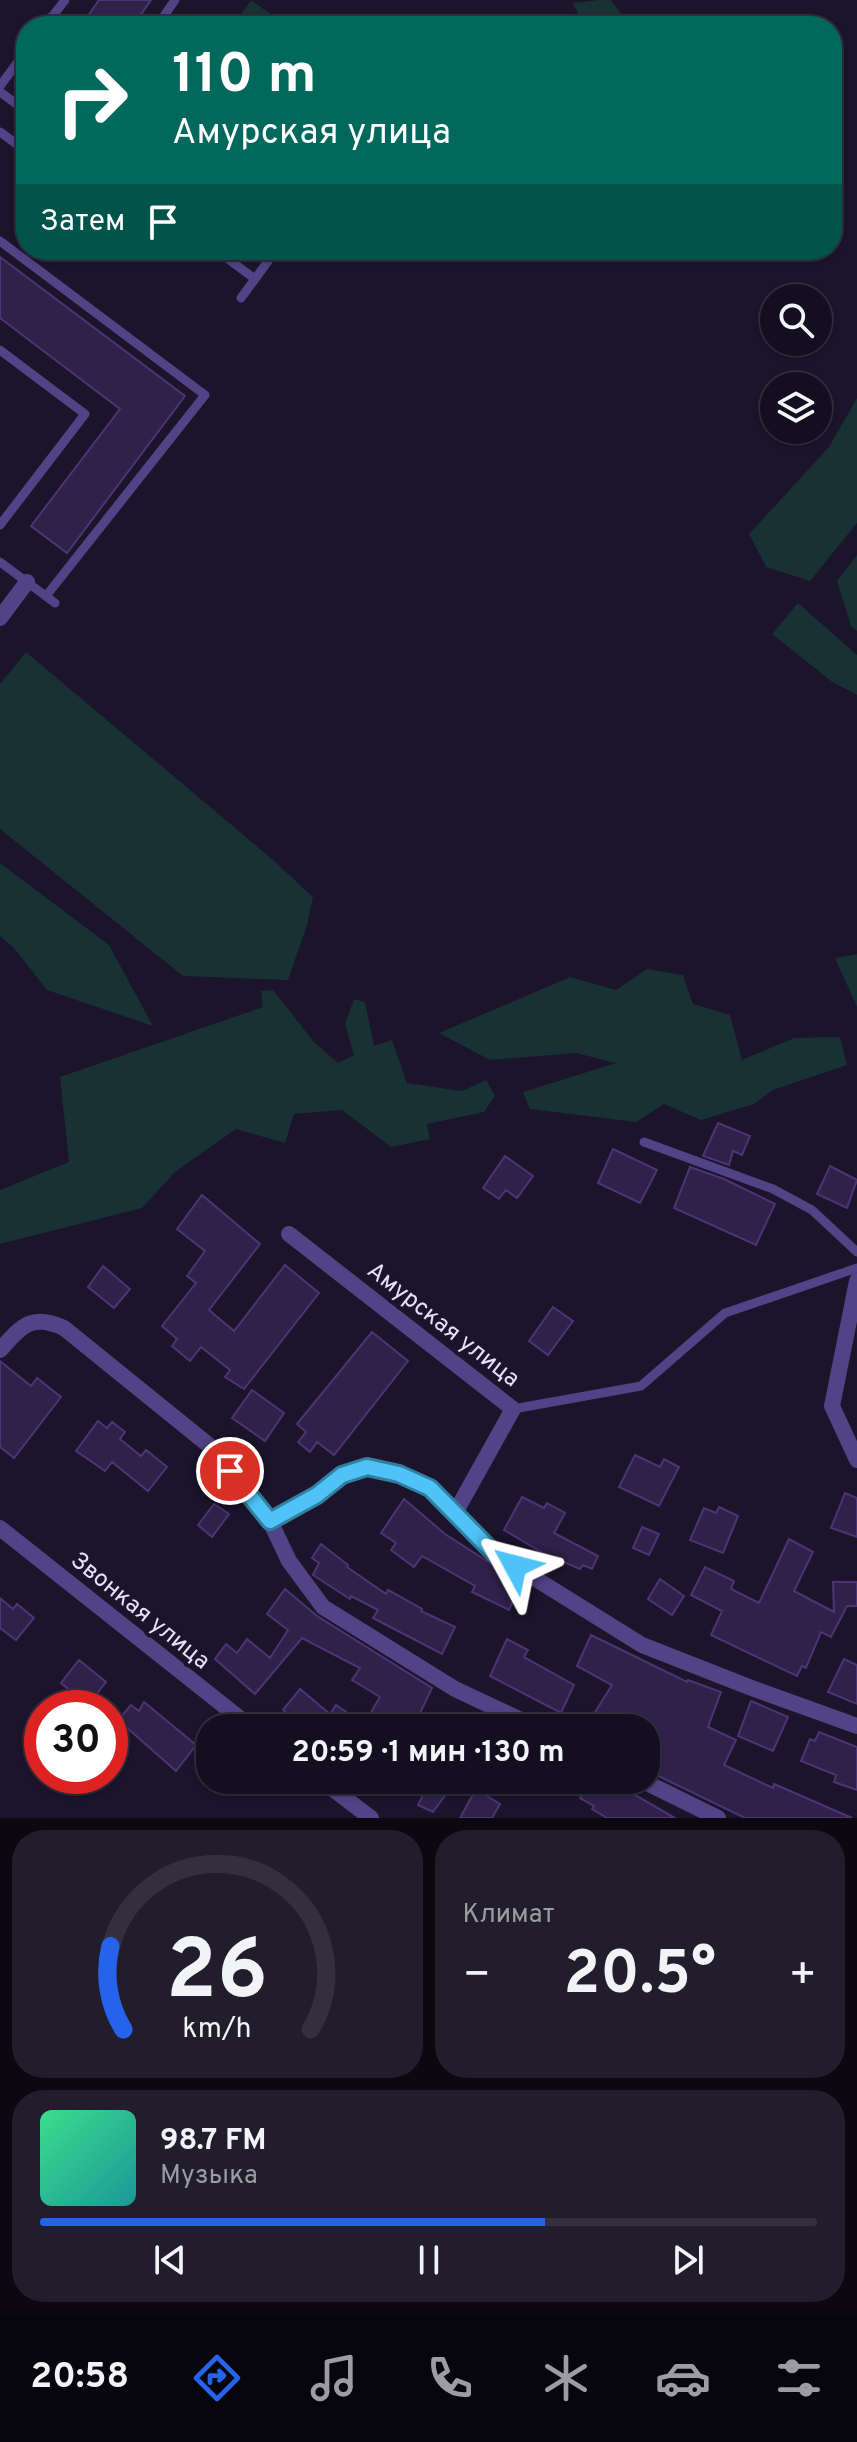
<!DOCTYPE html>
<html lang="ru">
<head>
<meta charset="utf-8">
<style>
	body { margin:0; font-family:Overpass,sans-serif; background:#211d2d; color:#f1f3f6; height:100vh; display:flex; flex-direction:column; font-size:30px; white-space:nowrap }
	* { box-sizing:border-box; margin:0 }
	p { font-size:26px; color:#9d9ca5 }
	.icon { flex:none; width:44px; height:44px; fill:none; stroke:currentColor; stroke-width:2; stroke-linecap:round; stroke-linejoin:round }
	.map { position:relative; height:1818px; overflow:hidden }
	.drawer { display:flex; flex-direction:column; gap:12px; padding:12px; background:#0b0812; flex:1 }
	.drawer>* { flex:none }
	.guide { position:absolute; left:16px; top:16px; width:826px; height:244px; border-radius:32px; box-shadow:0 2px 6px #0004,0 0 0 2px #332f3e; background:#00695c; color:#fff; overflow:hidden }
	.fabs { position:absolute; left:760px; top:284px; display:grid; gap:16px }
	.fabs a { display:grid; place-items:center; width:72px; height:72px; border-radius:50%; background:#140f20; box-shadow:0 2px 6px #0004,0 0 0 2px #332f3e; font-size:40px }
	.speed { position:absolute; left:24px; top:1690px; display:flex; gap:16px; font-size:40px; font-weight:700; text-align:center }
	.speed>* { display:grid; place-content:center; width:104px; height:104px; border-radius:50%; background:#140f20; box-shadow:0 2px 6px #0004,0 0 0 2px #332f3e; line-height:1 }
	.speed .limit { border:12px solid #d22; background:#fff; color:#111 }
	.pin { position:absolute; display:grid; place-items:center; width:68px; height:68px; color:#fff; margin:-34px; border:4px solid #fff; border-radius:50%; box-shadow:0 2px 8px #0007 }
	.me { position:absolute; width:88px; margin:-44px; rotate:308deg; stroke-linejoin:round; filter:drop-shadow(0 0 6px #0008) }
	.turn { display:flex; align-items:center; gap:28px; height:168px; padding:0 24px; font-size:36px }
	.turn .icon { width:104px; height:104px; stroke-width:2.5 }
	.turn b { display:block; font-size:56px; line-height:68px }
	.then { display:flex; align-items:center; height:76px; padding:0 24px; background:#0003; gap:16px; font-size:30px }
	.big { font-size:60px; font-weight:700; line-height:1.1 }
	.drawer .tile { flex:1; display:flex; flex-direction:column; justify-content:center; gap:12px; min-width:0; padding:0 28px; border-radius:32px; background:#211d2d }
	.drawer .dial { align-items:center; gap:0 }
	.dial svg { height:208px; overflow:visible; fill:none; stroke:#332f3e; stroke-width:7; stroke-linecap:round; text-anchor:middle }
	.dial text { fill:#f1f3f6; stroke:none }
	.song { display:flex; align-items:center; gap:24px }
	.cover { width:96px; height:96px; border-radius:12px; background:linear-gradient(135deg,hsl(150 70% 55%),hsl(180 70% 35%)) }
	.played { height:8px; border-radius:4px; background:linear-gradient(90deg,#2563eb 65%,#332f3e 65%) }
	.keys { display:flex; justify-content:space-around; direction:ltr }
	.heat { display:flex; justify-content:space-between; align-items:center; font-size:44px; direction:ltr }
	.drawer .tiles { flex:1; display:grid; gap:12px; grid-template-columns:1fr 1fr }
	.tile:last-child { grid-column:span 2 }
	.trip { position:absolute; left:196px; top:1714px; width:464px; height:80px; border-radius:32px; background:#140f20; box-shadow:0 2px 6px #0004,0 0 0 2px #332f3e; font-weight:700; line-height:80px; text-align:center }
	.tabs { display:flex; height:128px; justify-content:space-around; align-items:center; background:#08060d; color:#9d9ca5 }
	.tabs .icon { width:56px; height:56px }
	.tabs .selected { color:#2563eb }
	.tabs b { font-size:36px; color:#f1f3f6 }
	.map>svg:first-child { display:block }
	.green { fill:#173134 }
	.building { fill:#30214a; stroke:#4b3574; stroke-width:2 }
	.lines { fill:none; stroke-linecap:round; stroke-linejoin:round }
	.service { stroke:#504386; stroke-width:9 }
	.minor { stroke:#504386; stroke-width:16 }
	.route-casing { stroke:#337fa1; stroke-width:20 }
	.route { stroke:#4fc3f7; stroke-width:14 }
	.labels { text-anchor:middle; stroke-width:8; stroke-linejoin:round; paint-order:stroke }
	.street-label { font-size:24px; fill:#e8e0fc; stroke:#1b142b }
</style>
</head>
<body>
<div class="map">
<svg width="857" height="1818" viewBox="0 0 857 1818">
	<rect width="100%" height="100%" fill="#1b142b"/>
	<path class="green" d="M251,0L283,23L281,26H251L239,17Z
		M599,0H611L630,26H586L572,3Z
		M857,398V523L810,581L766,567L749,534L829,447Z
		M857,555V631L851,626L837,581Z
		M798,603L857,655V695L831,681L772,634Z
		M26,652L272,859L313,897L307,925L288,980L183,976L0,829V684Z
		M0,863L109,945L153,1026L47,990L14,948L0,936Z
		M857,954V1007L835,958Z
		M647,969L683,975L693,1004L730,1015L742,1060L794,1038L840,1037L847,1065L773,1090L754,1104L701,1120L664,1104L636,1122L530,1109L523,1092L616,1063L576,1053L490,1060L439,1033L570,977L616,990Z
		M273,990L314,1042L338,1063L354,1055L345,1024L354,999L365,1002L374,1046L392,1040L407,1083L462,1091L486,1080L495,1096L484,1112L427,1124L430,1139L391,1147L342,1110L294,1114L285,1143L236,1129L175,1172L142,1208L0,1244V1190L69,1162L60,1077L263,1007L261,991Z"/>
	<path class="building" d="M99,0H151L133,26H81Z
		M0,257L185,396L67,553L31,526L120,409L0,318Z
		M718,1123L750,1136L742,1155L733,1151L729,1165L703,1156Z
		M613,1149L657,1170L640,1203L598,1183Z
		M505,1156L533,1176L517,1198L506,1190L499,1199L483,1188Z
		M830,1166L857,1180L847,1208L817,1194Z
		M690,1167L724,1179L775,1204L756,1245L674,1208Z
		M202,1195L260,1244L209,1310L234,1331L285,1265L319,1293L244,1389L225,1377L230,1370L201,1347L190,1361L172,1346L177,1339L162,1326L196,1283L187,1276L205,1251L177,1229Z
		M103,1266L130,1289L114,1308L88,1287Z
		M553,1307L573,1321L548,1355L529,1341Z
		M372,1332L408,1361L334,1455L317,1442L310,1452L298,1442L306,1432L297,1424Z
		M0,1361L31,1386L37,1378L61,1397L14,1458L0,1447Z
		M252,1390L284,1413L265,1441L232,1418Z
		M98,1421L107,1428L112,1422L125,1432L120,1439L141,1456L146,1450L167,1467L148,1491L112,1462L105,1471L76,1451Z
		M635,1455L660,1467L664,1459L679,1467L659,1506L619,1487Z
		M845,1493L857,1498V1537L831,1528Z
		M522,1497L544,1508L547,1503L565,1513L554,1533L598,1556L592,1569L583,1565L580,1569L543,1553L504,1530Z
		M404,1499L445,1534L521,1583L509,1610L472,1592L475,1586L422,1556L414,1567L391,1550L396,1543L381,1533Z
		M214,1504L229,1514L212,1537L198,1525Z
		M719,1507L738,1516L723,1553L690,1540L704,1508L716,1513Z
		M642,1527L659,1534L649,1555L633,1548Z
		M789,1539L813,1552L794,1591L834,1612L833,1582H857V1606H847L831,1637L821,1632L806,1668L802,1666L797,1676L711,1635L722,1611L691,1595L705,1567L734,1581L731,1589L759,1603Z
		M321,1544L348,1565L347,1567L386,1594L388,1590L422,1609L421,1611L455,1627L442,1654L373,1618L378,1610L351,1596L350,1599L313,1575L319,1563L312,1558Z
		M660,1579L684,1596L672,1615L648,1599Z
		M285,1589L317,1616L432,1688L413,1728H303L283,1710L300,1689L330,1714L336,1705L364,1724L380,1697L352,1680L360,1668L302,1638L255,1694L215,1659L226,1644L237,1653L247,1639L270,1658L288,1630L267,1614Z
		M0,1598L13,1609L17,1604L34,1618L16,1640L0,1628Z
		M591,1635L687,1682L688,1680L721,1692L708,1727L736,1740L724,1765L773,1788L774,1784L852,1818H745L646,1770V1728H585L612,1685L577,1666Z
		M507,1639L528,1650L524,1657L574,1685L561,1713L490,1676Z
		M844,1659L857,1665V1704L828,1692Z
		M79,1660L106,1682L88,1705L61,1683Z
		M751,1701L788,1717L773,1751L738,1736Z
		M144,1702L196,1745L176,1771L118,1720L131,1705L139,1711Z
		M819,1732L857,1747V1790L834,1782L836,1775L801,1761L810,1739L815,1741Z
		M407,1780H456L433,1812L418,1805L425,1791Z
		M590,1780H609L675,1818H607L592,1809L594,1806L580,1798Z
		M476,1789L500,1804L492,1818H460Z"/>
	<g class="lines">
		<path class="service" d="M51,17L63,26
			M45,26L65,0
			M157,26L175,0
			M0,86L26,51
			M0,92L26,111
			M0,132L26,151
			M0,241L205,395L46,596
			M216,250L255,279L276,250
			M241,298L255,279
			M0,350L85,414L0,525
			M0,562L55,603
			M644,1142L773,1189L812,1210L857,1252
			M513,1409L641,1386L725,1313L857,1268"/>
		<path class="minor" d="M0,618L27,582
			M289,1234L513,1409L455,1513
			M857,1281L832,1406L857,1460
			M0,1350C22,1326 31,1313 64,1328L211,1447L270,1521L289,1561L323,1607L455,1689L538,1728
			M270,1521L317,1495L342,1475L367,1467L399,1474L430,1488L494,1553L642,1645L749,1687L857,1726
			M0,1528L252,1728
			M321,1780L371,1818
			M641,1780L718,1818"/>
	</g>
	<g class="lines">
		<g class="route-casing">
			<path id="route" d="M230,1471L270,1521L317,1495L342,1475L367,1467L399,1474L430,1488L494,1553L515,1566"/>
		</g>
		<use href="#route" class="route"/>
	</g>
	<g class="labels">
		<g class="street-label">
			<text transform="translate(444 1324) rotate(38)" y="8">Амурская улица</text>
			<text transform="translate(141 1610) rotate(39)" y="8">Звонкая улица</text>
		</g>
	</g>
</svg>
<div class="fabs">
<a><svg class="icon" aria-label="search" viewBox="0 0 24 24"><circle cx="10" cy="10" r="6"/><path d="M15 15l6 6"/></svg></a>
<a><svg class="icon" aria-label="layers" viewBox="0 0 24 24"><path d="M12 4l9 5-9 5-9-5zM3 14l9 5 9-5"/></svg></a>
</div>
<div class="speed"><div class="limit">30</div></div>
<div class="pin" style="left:230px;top:1471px;background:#d93025"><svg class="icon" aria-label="arrive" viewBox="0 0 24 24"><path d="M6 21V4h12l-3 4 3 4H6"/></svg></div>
<svg class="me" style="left:515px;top:1566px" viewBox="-20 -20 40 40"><path d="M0-17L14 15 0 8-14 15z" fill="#4fc3f7" stroke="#fff" stroke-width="4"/></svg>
<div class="trip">20:59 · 1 мин · 130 m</div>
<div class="guide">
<div class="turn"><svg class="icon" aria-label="right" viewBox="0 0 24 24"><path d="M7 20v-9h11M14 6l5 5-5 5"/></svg><div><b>110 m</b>Амурская улица</div></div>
<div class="then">Затем<svg class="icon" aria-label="arrive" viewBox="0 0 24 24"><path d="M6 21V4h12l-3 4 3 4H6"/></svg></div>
</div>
</div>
<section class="drawer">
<div class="tiles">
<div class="tile dial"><svg viewBox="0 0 100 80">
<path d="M14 69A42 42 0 1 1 86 69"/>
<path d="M14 69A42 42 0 0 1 9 37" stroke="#2563eb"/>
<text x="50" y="56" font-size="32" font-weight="700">26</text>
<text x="50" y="72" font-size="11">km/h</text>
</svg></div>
<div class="tile"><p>Климат</p>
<div class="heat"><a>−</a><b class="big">20.5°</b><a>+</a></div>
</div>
<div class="tile">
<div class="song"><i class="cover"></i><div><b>98.7 FM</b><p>Музыка</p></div></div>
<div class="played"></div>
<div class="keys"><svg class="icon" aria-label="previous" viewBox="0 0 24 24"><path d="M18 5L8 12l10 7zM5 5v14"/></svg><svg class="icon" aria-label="pause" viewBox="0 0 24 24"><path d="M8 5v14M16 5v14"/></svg><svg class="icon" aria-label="next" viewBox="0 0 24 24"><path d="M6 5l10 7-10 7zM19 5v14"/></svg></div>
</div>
</div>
</section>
<nav class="tabs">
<b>20:58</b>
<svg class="icon selected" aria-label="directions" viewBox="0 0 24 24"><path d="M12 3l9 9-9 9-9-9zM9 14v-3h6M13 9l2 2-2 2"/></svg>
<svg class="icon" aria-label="music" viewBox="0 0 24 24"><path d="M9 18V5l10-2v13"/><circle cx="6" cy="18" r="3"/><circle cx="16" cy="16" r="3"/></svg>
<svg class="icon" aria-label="phone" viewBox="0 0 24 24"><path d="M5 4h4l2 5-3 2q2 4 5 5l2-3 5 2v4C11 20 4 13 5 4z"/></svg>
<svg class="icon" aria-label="climate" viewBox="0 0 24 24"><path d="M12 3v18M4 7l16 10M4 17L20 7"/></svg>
<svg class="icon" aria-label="car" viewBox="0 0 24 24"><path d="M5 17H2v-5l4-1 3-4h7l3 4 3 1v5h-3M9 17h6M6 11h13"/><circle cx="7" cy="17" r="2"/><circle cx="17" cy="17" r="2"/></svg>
<svg class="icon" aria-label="filters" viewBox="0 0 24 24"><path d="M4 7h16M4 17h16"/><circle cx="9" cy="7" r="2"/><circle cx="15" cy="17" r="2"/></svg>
</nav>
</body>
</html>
